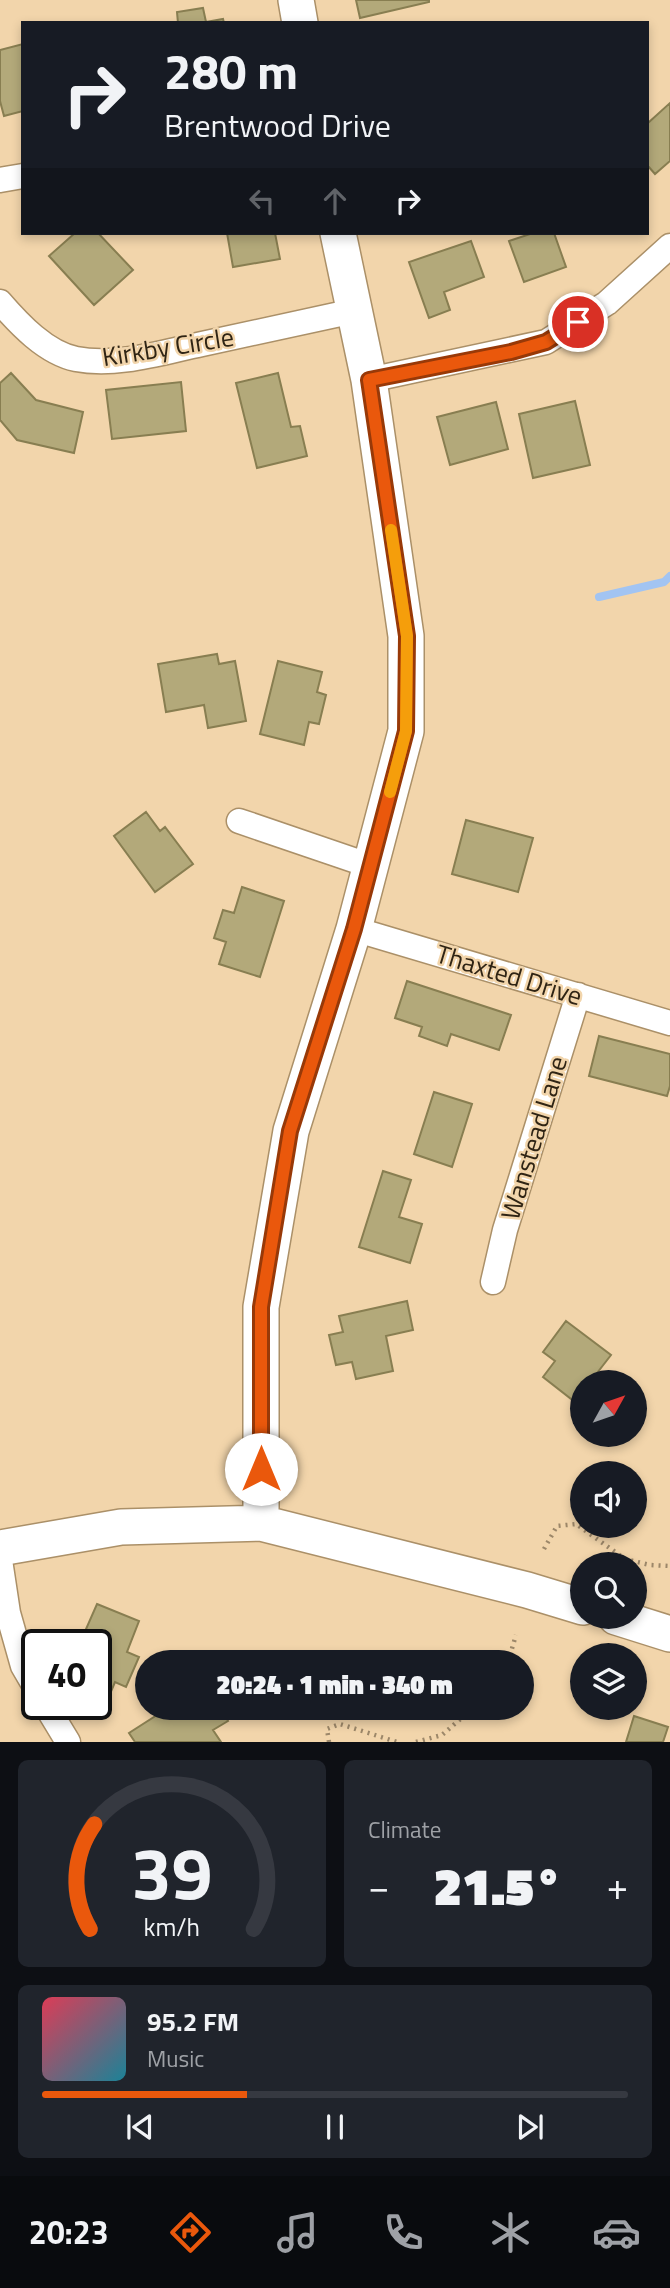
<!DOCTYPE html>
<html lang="en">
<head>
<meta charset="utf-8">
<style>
	body { margin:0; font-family:"Titillium Web",sans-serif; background:#20242c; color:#f1f3f6; height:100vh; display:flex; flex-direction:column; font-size:26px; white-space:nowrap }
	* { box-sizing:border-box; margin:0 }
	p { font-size:23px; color:#9ea1a6 }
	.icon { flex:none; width:38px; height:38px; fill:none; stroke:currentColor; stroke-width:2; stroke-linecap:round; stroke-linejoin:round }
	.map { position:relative; height:1742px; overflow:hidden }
	.panel { display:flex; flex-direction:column; gap:18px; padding:18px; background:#0d0f14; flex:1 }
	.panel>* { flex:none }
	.top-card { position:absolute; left:21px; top:21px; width:628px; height:214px; border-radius:0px; box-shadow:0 4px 10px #0003; background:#171b24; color:#f1f3f6; overflow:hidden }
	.needle { width:46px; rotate:50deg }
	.fabs { position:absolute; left:570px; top:1370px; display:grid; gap:14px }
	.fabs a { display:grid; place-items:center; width:77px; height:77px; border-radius:50%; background:#171b24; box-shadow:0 4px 10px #0003; font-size:35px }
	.speed { position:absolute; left:21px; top:1629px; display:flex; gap:14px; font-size:35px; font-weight:700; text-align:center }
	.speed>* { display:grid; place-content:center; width:91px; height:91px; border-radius:50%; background:#171b24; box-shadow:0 4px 10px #0003; line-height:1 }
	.speed .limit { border:4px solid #111; border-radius:10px; background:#fff; color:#111 }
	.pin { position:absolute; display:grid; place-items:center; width:60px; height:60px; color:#fff; margin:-30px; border:4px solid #fff; border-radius:50%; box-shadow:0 2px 7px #0007 }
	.me { position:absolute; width:77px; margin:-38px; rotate:0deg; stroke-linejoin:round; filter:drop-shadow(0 0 5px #0008) }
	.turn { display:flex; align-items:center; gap:24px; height:147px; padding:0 28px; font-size:32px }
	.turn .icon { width:91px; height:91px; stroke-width:2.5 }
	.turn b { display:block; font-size:49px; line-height:60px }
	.lanes { display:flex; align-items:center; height:66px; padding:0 28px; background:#0003; justify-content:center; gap:35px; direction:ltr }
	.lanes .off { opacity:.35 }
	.big { font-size:52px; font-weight:800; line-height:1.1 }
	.panel .card { flex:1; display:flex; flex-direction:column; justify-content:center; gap:10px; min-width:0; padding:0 24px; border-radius:10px; background:#20242c }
	.panel .dial { align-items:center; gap:0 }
	.dial svg { height:182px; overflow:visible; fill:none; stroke:#363941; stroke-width:7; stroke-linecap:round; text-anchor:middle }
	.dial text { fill:#f1f3f6; stroke:none }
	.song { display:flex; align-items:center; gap:21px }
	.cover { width:84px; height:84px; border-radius:10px; background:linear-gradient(135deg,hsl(350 70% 55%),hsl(190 70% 35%)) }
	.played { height:7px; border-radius:4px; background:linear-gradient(90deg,#ea580c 35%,#363941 35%) }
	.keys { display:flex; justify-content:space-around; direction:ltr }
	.heat { display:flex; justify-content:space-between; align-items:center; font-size:38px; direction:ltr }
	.panel .tiles { flex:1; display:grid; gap:18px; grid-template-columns:1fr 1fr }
	.card:last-child { grid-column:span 2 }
	.trip { position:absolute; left:135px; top:1650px; width:399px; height:70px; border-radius:35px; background:#171b24; box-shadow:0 4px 10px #0003; font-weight:800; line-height:70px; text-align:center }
	.tab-bar { display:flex; height:112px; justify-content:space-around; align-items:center; background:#090b0e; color:#9ea1a6 }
	.tab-bar .icon { width:49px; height:49px }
	.tab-bar .current { color:#ea580c }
	.tab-bar b { font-size:32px; color:#f1f3f6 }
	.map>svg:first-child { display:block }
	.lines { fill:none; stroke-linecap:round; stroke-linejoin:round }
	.stream { stroke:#a2c4f2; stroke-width:8 }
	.building { fill:#b3a97a; stroke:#887e51; stroke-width:2 }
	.street-casing { stroke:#ab9068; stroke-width:27 }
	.secondary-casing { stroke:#ab9068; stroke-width:38 }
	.path { stroke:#9c8769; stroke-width:4.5; stroke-dasharray:2 5; stroke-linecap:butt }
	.street { stroke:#fff; stroke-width:24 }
	.secondary { stroke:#fff; stroke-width:35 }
	.route-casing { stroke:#983908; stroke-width:18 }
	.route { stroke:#ea580c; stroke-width:12 }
	.slow { stroke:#f59e0b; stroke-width:12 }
	.labels { text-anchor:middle; stroke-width:5; stroke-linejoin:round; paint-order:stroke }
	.street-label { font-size:26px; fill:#2f2414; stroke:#f2d5ab }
</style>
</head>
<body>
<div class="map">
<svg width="670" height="1742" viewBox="0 0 670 1742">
	<rect width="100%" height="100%" fill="#f2d5ab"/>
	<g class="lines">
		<path class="stream" d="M599,597L664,582L670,576"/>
	</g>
	<path class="building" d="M356,0H429V2L360,18Z
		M203,8L206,22L223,19L224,23H178L177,12Z
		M23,44V111L4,116L0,101V50Z
		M670,103V161L655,174L648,166V123Z
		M75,233H98L133,270L94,305L49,256Z
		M227,233H275L280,259L233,267Z
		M533,233H554L566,267L524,282L509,241Z
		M471,241L484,277L444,292L450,310L429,318L409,262Z
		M11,373L36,400L83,412L74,453L17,440L0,420V383Z
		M278,373L291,427L300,426L307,456L257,468L236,383Z
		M181,382L186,431L112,439L106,390Z
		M575,401L590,465L533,478L519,414Z
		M496,402L508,449L450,465L437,417Z
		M217,654L219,664L235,661L246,721L208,728L204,705L166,712L158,664Z
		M278,661L322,672L317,692L326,695L319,724L309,722L304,745L260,734Z
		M146,812L160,831L165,827L193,864L155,892L114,836Z
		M466,820L533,838L518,892L452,874Z
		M242,887L284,901L260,977L219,964L226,942L214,938L223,910L234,913Z
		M407,981L511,1015L499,1050L451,1034L447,1046L419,1036L422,1027L395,1018Z
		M599,1036L670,1054V1086L667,1096L589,1076Z
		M434,1092L472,1104L452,1167L414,1154Z
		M383,1171L411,1180L399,1217L422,1224L410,1263L359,1247Z
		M407,1301L413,1330L386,1336L393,1371L356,1379L352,1362L336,1365L329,1335L343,1332L339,1316Z
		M566,1321L611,1355L590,1382H583V1392L575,1402L543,1377L555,1361L543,1352Z
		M97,1604L139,1621L127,1652L139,1657L126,1687L115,1682L110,1694L96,1689V1645H79Z
		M168,1708H220L228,1721L213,1730L221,1742H135L129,1733Z
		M634,1716L668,1727L663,1742H626Z"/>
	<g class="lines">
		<g class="street-casing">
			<path id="street" d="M0,180L23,176
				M0,302C19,324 46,353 76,359C117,367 163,352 202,344C253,333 304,322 354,311
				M369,380L546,342L607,303L670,246
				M239,821L371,866
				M354,929L670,1023
				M493,1282L505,1230L578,995
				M0,1560L8,1613L23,1666L37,1690
				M45,1704L68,1742"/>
		</g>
		<g class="secondary-casing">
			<path id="secondary" d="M296,0L300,23
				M261,1523V1307L291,1131L354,929L406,731V636L369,380L338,233
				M0,1548L121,1527L261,1523L527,1590L583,1607
				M616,1617L670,1634"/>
		</g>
		<path class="path" d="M544,1549L557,1526L576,1524L625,1559L650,1565L670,1566
			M508,1662L516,1635
			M329,1742L327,1729L340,1724L397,1742
			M416,1742L442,1735L473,1708"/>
		<use href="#street" class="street"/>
		<use href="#secondary" class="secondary"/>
	</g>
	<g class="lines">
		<g class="route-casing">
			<path id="route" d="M261,1469V1307L290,1131L354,929L406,731L407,636L369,380L511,352L546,342L578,322"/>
		</g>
		<use href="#route" class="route"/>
		<path class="slow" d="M390,792L406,731L407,636L391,530"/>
	</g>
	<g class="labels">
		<g class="street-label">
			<text transform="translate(168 347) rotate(-9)" y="9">Kirkby Circle</text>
			<text transform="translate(509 975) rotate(17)" y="9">Thaxted Drive</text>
			<text transform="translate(534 1138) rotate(-73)" y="9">Wanstead Lane</text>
		</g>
	</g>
</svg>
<div class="fabs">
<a><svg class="needle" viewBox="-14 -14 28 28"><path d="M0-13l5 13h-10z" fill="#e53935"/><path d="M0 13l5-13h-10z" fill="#9ea1a6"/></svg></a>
<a><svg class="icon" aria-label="sound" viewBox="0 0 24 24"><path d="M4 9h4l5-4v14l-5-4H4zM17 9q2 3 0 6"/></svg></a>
<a><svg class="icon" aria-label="search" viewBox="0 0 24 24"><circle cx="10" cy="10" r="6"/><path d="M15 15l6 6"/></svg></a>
<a><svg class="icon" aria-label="layers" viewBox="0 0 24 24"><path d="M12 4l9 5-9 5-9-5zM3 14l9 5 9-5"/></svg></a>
</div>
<div class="speed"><div class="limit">40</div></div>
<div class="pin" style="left:578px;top:322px;background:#d93025"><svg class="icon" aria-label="arrive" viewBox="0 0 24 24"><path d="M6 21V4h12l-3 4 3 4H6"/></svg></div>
<svg class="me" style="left:261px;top:1469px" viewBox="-20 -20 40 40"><circle r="19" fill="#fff"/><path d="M0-13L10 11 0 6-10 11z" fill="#ea580c"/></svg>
<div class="trip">20:24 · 1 min · 340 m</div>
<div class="top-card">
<div class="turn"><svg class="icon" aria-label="right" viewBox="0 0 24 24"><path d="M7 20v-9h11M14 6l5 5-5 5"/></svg><div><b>280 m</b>Brentwood Drive</div></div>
<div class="lanes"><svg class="icon off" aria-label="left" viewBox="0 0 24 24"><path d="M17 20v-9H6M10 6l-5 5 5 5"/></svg><svg class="icon off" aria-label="ahead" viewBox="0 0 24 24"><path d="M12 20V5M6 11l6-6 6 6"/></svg><svg class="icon" aria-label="right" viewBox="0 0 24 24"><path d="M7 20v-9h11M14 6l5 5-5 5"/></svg></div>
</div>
</div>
<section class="panel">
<div class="tiles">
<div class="card dial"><svg viewBox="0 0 100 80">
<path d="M14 69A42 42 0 1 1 86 69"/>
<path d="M14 69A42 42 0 0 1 16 23" stroke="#ea580c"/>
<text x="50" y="56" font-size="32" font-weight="700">39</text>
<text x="50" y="72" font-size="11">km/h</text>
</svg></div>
<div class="card"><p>Climate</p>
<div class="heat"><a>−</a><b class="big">21.5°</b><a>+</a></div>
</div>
<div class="card">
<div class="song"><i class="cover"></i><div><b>95.2 FM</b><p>Music</p></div></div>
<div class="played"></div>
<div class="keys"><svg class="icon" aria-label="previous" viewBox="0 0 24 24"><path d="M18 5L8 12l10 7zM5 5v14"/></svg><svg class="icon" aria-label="pause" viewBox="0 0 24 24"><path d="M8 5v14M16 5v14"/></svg><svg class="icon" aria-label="next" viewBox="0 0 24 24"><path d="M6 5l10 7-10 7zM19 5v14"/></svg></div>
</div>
</div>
</section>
<nav class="tab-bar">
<b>20:23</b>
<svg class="icon current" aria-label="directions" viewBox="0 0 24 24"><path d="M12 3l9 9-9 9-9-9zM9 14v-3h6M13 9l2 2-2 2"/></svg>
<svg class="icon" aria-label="music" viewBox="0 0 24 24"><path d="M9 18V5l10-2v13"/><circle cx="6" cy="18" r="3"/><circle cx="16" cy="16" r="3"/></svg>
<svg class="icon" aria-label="phone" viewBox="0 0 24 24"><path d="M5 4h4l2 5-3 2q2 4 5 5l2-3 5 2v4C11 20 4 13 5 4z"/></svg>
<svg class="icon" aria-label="climate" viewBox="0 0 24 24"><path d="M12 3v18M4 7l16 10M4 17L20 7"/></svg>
<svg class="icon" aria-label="car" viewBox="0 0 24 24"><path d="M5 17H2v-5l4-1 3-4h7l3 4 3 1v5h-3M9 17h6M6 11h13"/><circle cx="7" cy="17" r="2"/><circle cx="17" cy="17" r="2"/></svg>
</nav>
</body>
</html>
